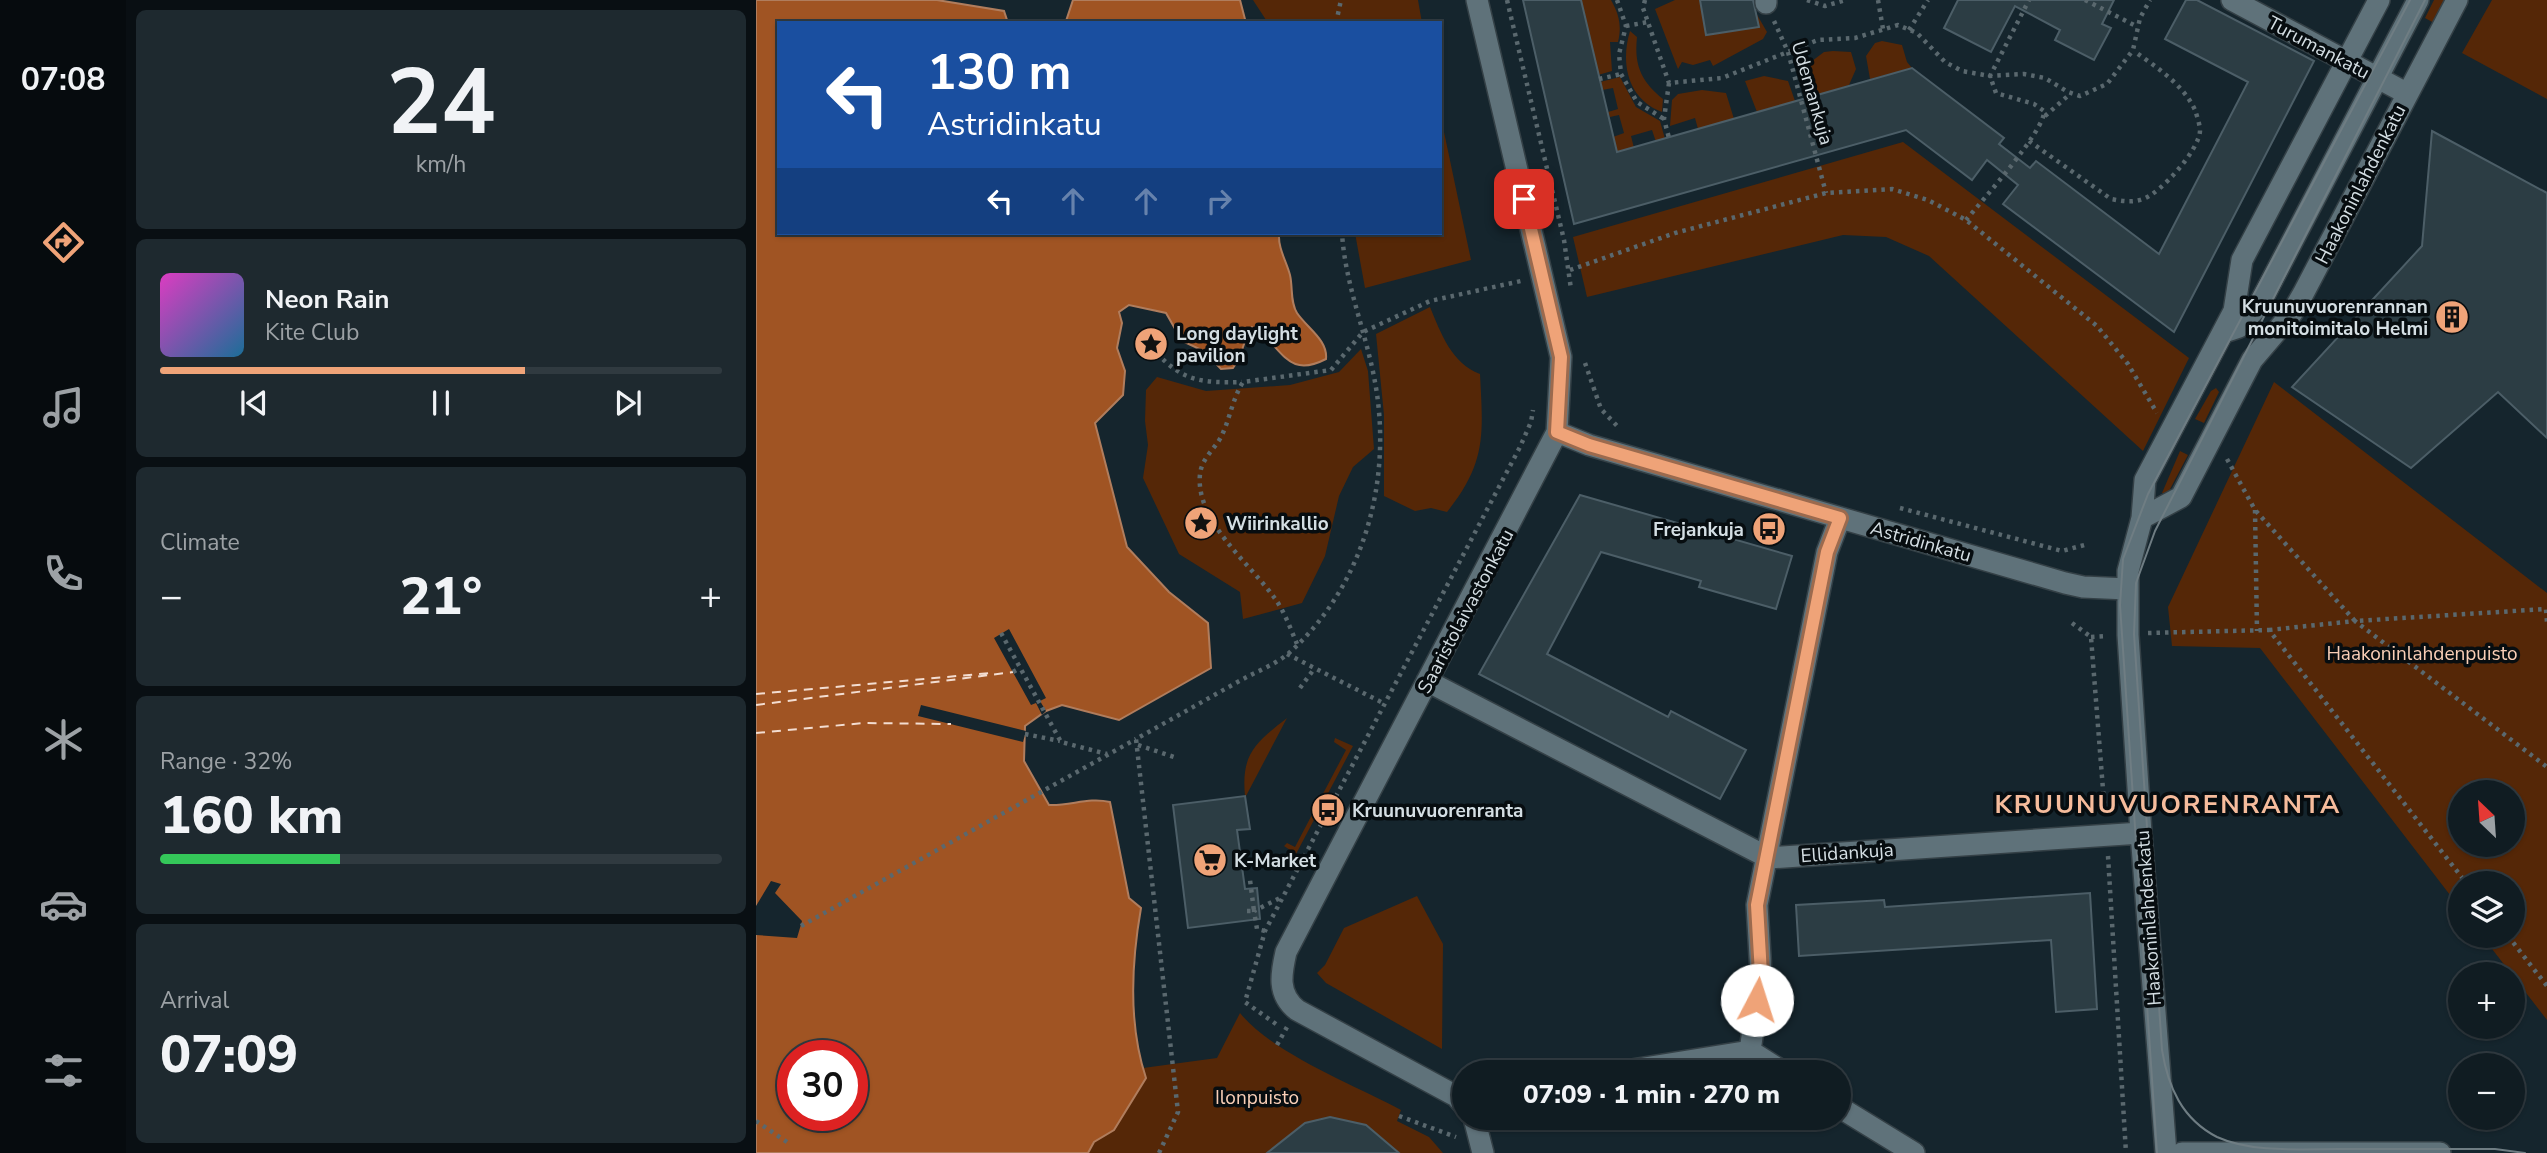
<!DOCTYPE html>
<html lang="en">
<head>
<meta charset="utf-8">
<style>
	body { margin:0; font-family:"Nunito Sans",sans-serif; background:#1e292f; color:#f1f3f6; height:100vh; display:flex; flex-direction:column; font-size:26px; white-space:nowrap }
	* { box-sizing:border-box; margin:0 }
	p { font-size:23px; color:#9ca1a5 }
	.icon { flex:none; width:38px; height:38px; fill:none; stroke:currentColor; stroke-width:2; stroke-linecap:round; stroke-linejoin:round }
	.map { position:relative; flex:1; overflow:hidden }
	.panel { display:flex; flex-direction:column; gap:10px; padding:10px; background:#090f13; width:630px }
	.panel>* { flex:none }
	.guide { position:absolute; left:21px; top:21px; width:665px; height:214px; border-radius:0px; box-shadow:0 2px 5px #0004,0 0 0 2px #303a40; background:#1a4fa0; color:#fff; overflow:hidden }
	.needle { width:46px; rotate:335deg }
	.controls { position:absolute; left:1692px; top:780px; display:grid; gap:14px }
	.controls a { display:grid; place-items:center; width:77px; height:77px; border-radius:50%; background:#101c22; box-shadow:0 2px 5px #0004,0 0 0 2px #303a40; font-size:35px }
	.speed { position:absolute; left:21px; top:1040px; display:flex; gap:14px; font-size:35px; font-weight:700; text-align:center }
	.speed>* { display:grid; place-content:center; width:91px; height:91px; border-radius:50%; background:#101c22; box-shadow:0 2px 5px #0004,0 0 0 2px #303a40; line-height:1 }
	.speed .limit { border:10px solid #d22; background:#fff; color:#111 }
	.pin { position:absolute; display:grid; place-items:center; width:60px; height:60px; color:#fff; margin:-30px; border-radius:14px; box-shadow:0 4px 10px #0006 }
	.me { position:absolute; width:77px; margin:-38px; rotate:5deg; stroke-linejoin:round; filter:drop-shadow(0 0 5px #0008) }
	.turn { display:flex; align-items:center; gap:24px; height:147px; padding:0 35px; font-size:32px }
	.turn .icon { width:91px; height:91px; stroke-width:2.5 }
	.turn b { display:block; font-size:49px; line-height:60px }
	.lanes { display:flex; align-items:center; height:66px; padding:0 35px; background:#0003; justify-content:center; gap:35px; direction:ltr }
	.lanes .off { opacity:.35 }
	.big { font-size:52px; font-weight:800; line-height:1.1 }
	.panel .tile { flex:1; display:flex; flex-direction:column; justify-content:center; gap:10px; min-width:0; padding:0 24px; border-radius:10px; background:#1e292f }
	.panel .dial { align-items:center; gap:0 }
	.dial b { font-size:91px; line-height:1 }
	.song { display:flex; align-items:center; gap:21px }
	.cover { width:84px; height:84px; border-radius:10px; background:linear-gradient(135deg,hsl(310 70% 55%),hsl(200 70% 35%)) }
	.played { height:7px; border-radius:4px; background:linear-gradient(90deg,#efa378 65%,#303a40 65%) }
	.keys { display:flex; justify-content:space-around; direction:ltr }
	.heat { display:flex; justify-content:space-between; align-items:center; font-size:38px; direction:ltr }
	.charge { height:10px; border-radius:5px; background:linear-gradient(90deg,#34c759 32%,#303a40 0) }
	.trip { position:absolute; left:696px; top:1060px; width:399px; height:70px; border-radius:35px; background:#101c22; box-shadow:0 2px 5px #0004,0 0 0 2px #303a40; font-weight:800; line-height:70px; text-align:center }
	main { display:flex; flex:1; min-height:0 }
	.dock { display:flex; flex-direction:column; width:126px; justify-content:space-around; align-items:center; background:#060b0e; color:#9ca1a5 }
	.dock .icon { width:49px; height:49px }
	.dock .selected { color:#efa378 }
	.dock b { font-size:32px; color:#f1f3f6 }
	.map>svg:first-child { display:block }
	.green { fill:#552707; fill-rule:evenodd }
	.water { fill:#a05423; stroke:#b07d5d; stroke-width:2; fill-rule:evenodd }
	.pier { fill:#15252d }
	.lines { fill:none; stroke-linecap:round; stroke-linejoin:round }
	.ferry { stroke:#f3ddd1; stroke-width:2; stroke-dasharray:9 7; stroke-linecap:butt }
	.building { fill:#2c3d44; stroke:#4c5e67; stroke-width:2 }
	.minor-casing { stroke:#344046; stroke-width:24 }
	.path { stroke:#5a686e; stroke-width:4.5; stroke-dasharray:3.5 5; stroke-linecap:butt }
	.minor { stroke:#5f727a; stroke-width:21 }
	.tram { stroke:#6f7d83; stroke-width:2 }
	.route-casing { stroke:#9b6a4e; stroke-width:18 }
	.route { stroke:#efa378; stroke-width:12 }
	.labels { text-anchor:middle; stroke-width:7; stroke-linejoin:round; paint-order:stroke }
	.street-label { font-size:19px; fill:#d4dee3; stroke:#070d10 }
	.poi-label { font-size:19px; font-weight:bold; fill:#d4dee3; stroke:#070d10; text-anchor:start }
	.park-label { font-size:19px; fill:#facfb7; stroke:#070d10 }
	.district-label { font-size:26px; font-weight:bold; letter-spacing:2px; fill:#f6bc9c; stroke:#070d10 }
</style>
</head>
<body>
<main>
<nav class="dock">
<b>07:08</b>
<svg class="icon selected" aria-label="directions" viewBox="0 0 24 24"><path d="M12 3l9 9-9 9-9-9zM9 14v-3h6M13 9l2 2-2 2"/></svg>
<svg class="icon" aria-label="music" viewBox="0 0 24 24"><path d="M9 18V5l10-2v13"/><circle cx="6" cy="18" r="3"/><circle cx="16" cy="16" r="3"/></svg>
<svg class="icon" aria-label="phone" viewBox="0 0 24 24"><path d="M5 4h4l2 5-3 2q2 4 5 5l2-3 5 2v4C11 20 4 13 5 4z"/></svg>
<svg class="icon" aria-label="climate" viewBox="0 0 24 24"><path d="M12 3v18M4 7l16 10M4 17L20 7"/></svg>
<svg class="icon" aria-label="car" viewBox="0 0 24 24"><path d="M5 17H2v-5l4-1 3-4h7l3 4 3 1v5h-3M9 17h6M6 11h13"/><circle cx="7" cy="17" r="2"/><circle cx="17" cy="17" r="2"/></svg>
<svg class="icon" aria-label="filters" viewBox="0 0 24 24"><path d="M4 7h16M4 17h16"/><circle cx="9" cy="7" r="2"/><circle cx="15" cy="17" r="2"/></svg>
</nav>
<section class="panel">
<div class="tile dial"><b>24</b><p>km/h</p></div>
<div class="tile">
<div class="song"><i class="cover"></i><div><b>Neon Rain</b><p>Kite Club</p></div></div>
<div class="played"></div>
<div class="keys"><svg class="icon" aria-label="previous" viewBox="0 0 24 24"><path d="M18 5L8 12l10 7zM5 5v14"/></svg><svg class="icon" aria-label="pause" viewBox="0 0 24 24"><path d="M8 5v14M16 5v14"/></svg><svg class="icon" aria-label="next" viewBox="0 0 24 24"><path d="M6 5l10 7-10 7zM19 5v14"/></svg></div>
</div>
<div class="tile"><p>Climate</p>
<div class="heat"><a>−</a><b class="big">21°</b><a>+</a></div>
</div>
<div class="tile"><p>Range · 32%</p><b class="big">160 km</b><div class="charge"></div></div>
<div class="tile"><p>Arrival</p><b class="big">07:09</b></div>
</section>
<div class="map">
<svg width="1791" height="1153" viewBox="0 0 1791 1153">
	<rect width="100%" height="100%" fill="#15252d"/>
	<path class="green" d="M497,0H662L666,23H512Z
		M825,0H855C863,14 866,26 862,42H854L856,71L842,75Z
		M919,0H944L950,35L1002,27L1000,13L1011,32L1007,39L957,66L954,60L937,65L926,62L922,69L899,9Z
		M1678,0H1690L1678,23L1669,18Z
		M1736,0H1791V99L1706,53Z
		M874,31L881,37C878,65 885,81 907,99L906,112C872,99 864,64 874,31Z
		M1126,41L1146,45L1151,62L1156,68L1114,79L1110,56L1119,43Z
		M1077,51L1095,52L1100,69L1093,85L1058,96L1052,83V64L1068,52Z
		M1008,76L1032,81L1039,101L1001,112L989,81Z
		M864,77L880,107L904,121L909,139L900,142L896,130L875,136L878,148L861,152L857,137L868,133L863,115L854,117L852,112L862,109L857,88L846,90L844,82Z
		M946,90L970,93L978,119L942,129L939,118L914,126L916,100L922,94Z
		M684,113L715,260L609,288L599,233H684Z
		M1147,142L1433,358L1387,451L1173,256L1130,237L1087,235L831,297L817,237Z
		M674,307C685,333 695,363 724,374C727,434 731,462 691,512L675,508L659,511L628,496V415L620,334Z
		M605,349L612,371L618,449L597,467L583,496L569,556L546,603L487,619L484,592L423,554L387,478L392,445L389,421L390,390L401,377L450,391L534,385L583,372Z
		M1518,382L1791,593V1020L1726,936H1757V884H1704V908L1504,648L1416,646L1412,607ZM1704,793H1757V845H1704Z
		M1460,388L1463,392L1448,423L1439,419L1455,391Z
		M1424,451L1432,455L1412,493H1406Z
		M531,718L490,796H489C485,754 499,743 531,718Z
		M579,738L597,746L540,854L528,846L531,843L539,847L590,750L578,742Z
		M661,896L687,944L686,1049L570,983L561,973L569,965L588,928Z
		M484,1013C516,1053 598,1085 645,1110L641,1121L673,1137L687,1153H332L338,1142L358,1130L390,1078L387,1068L461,1058Z"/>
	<path class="water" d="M0,0H181L248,11L252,23H23V233H523C522,249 530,260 534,275C537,288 534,302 541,313C551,328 572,340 570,359C529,380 527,345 496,327C487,338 488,354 477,368L465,369L448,351L426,341L410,313L373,305L363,312L366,323L361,348L369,371L367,395L339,423L371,547L413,592L452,623L455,668L363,720L306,705L290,711L269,726L268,761L293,805C315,806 332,797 354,802L373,898L385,908C375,965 372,1024 390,1078L358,1130L338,1142L332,1153H0ZM37,1055H96V1115H37Z
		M317,0H484L490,23H306L310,21Z"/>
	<path class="pier" d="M253,629L290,698L284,701L290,711L286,715L280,703L275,705L238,638Z
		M165,705L270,731L267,742L162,716Z
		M15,881L25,884L19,893L46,921L41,938L0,935V906Z"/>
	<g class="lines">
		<path class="ferry" d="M0,694L235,673
			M0,705L257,672
			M0,733L108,723L195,724"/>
	</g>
	<path class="building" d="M767,0H825L861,152L1156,68L1248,138L1243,144L1274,168L1280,161L1403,254L1492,82L1409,39L1430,0H1441L1558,61L1418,332L1247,204L1262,185L1231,160L1216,180L1150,130L818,224Z
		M944,0H997L1003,27L950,35Z
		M1202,0H1358L1346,24L1355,28L1338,60L1299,40L1304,30L1259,6L1235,52L1188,28Z
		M1676,131L1791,193V438L1742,392L1655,468L1536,387L1666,246Z
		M824,495L1036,556L1020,609L943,587L945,581L845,552L791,654L912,717L915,711L990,750L964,799L723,674Z
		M489,796L494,829L481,830L489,889L501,888L504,919L432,928L417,805Z
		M1334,893L1341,1009L1300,1012L1295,940L1043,956L1040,905L1128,900L1129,907Z
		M574,1117L610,1125L643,1153H511L549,1123Z"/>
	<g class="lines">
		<g class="minor-casing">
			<path id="minor" d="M1010,0V3
				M1476,0L1650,93
				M1468,332L1483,327L1503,305L1662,0
				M801,432L833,445L1309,583L1327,587L1371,589
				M1386,518L1425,497L1496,360L1536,313L1547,294L1701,0
				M671,681L1013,858L1385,833
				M994,1051L1005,974L1001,905L1071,552L1084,518
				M857,1073L994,1051L1029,1073
				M709,1106L700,1096L541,1010C521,994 525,974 530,952L801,432L805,357L721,0
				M1083,1107L1158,1153
				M718,1118L727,1153
				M1410,1153L1385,833L1372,635V571L1386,518L1389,480L1478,311L1486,260L1623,0
				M1426,1153H1684"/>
		</g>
		<path class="path" d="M751,0L808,240L815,289
			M861,0L870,26L863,54L865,74L881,102L908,119
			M889,0L887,8L913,83L966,78L1062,40L1099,38L1142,25L1161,33L1189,62L1206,71L1234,76L1268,74L1289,78L1312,92L1324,96L1351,84L1377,50L1384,18L1394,0
			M1051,0L1069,6L1090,0
			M1122,0L1127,29
			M1329,0L1382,27
			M1018,21L1032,52L1070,193
			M580,23L585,0
			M870,26L892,22
			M1153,30L1172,0
			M843,79L865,74
			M913,83L908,119L913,138
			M1289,116L1314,94
			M1273,141L1355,199C1366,201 1376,203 1387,199C1405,193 1443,150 1444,131C1444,125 1441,116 1439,110C1427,84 1400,67 1378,51
			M1210,220C1225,202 1290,129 1288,111L1278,104L1240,93L1234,76L1273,0
			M814,270L919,233L1070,193L1136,189L1172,200L1210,220L1341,326L1372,364L1401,413
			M401,353C427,382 448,383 486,382
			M829,363L845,409L863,428
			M1471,459L1499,510L1599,621L1790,609L1791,623
			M1144,508L1306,551L1332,544
			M1499,510L1501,631
			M1316,623L1335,637L1349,815
			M1513,630L1599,621L1791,767
			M245,633L305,742L351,754
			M1392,633L1513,630L1711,884
			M1335,637L1352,636
			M541,644C535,630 529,613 520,600C495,564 439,522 444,474C446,458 458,450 465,437C474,419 476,400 487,382L575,370L607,332L674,301L765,281
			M531,654L629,704
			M257,672L264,668
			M544,688L558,669
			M269,734L304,741
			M382,745L418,757
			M1352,856L1370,1153
			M491,911H498L494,880
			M45,926L380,739
			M509,931L501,929L498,911L526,897
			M1752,936L1791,986
			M520,1024L489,1002L509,931L764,447L775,422L777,410
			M521,1045L531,1027
			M643,1116L700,1137
			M0,1121L31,1142
			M403,1153L422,1112L380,739C416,719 451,699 487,679C502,671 520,664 533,653C608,586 637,480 619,382C610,332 589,284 586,233"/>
		<use href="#minor" class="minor"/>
		<path class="tram" d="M1669,0L1399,531L1380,583L1378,634L1406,1050C1412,1087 1426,1119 1461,1137C1496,1153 1544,1149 1583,1149C1635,1149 1687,1149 1739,1149L1769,1153
			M1401,1153L1364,605L1367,559L1392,494L1654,0"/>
	</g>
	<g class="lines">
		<g class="route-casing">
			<path id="route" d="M768,199L805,357L801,432L833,445L1084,518L1071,552L1001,905L1005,974L1001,1000"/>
		</g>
		<use href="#route" class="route"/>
	</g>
	<defs>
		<g id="building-disc" transform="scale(1.75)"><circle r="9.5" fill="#efa378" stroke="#070d10"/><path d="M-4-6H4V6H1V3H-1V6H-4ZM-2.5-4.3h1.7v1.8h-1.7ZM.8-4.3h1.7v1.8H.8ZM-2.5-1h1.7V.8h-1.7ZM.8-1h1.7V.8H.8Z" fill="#111"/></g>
		<g id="sight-disc" transform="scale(1.75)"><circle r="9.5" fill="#efa378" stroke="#070d10"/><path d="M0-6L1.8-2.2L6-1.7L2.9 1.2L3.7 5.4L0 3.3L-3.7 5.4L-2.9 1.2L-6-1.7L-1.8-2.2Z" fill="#111"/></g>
		<g id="bus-disc" transform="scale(1.75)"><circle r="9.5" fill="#efa378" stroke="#070d10"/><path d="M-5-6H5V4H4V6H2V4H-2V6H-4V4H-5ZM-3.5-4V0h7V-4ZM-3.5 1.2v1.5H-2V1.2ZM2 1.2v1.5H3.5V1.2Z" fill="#111"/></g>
		<g id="supermarket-disc" transform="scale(1.75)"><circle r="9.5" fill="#efa378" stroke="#070d10"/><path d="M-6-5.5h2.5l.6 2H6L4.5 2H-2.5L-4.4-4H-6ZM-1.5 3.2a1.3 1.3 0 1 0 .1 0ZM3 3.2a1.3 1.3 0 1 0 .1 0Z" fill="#111"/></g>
	</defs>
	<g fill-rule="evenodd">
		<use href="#building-disc" x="1696" y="317"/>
		<use href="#sight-disc" x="395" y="344"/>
		<use href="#sight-disc" x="445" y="523"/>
		<use href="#bus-disc" x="1013" y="529"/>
		<use href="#bus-disc" x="572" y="810"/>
		<use href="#supermarket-disc" x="454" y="860"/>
	</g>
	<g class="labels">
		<g class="street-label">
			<text transform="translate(1563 47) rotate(28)" y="7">Turumankatu</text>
			<text transform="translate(1057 93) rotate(74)" y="7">Udemankuja</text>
			<text transform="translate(1604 184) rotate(-63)" y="7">Haakoninlahdenkatu</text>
			<text transform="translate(1165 541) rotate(16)" y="7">Astridinkatu</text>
			<text transform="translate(709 611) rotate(-62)" y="7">Saaristolaivastonkatu</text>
			<text transform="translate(1091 852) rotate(-4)" y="7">Ellidankuja</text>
			<text transform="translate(1392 918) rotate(-94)" y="7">Haakoninlahdenkatu</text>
		</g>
		<g class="poi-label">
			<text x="1672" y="313" text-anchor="end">Kruunuvuorenrannan<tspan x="1672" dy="22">monitoimitalo Helmi</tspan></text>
			<text x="420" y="340">Long daylight<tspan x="420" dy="22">pavilion</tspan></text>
			<text x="470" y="530">Wiirinkallio</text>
			<text x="988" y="536" text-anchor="end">Frejankuja</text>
			<text x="596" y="817">Kruunuvuorenranta</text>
			<text x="478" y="867">K-Market</text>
		</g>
		<g class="park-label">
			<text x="1666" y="660">Haakoninlahdenpuisto</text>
			<text x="501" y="1104">Ilonpuisto</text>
		</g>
		<g class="district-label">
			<text x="1412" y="813">KRUUNUVUORENRANTA</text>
		</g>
	</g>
</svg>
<div class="controls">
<a><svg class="needle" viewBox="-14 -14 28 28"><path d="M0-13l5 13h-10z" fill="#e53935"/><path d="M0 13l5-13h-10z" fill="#9ca1a5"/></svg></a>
<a><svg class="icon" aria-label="layers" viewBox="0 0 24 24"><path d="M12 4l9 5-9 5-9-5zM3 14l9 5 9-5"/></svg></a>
<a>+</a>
<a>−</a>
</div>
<div class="speed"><div class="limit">30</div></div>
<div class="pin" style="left:768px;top:199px;background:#d93025"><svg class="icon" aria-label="arrive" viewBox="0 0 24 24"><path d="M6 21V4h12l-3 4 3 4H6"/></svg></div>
<svg class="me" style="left:1001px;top:1000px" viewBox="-20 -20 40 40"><circle r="19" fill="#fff"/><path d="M0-13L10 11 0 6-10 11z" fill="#efa378"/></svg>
<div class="trip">07:09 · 1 min · 270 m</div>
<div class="guide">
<div class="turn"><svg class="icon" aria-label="left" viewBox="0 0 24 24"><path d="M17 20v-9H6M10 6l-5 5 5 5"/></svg><div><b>130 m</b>Astridinkatu</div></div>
<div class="lanes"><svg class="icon" aria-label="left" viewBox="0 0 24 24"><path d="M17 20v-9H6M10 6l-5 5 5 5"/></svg><svg class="icon off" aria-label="ahead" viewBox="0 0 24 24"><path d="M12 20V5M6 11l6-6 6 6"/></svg><svg class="icon off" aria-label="ahead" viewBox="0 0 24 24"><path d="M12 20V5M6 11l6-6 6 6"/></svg><svg class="icon off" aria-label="right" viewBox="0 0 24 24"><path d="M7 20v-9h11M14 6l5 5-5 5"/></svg></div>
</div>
</div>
</main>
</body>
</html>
